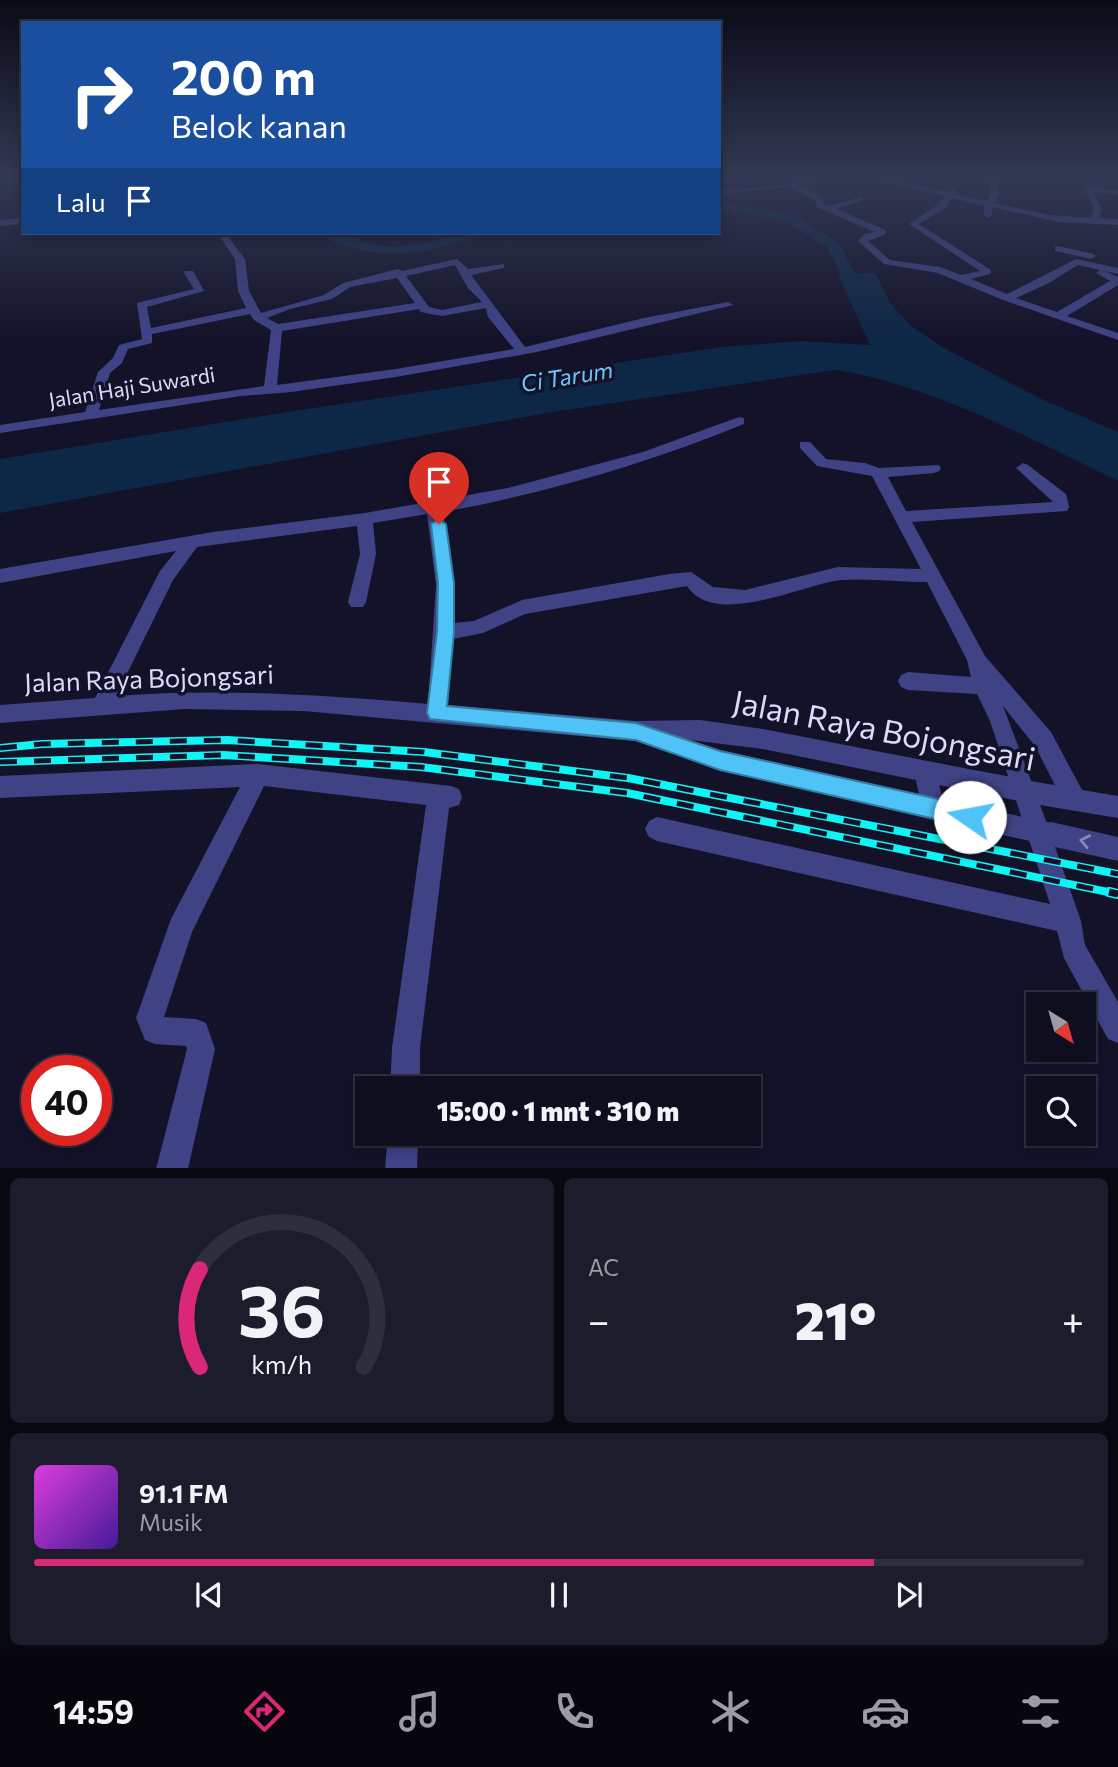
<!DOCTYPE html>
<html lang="id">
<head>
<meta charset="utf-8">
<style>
	body { margin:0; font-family:Commissioner,sans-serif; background:#1c1c2c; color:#f1f3f6; height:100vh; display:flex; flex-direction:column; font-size:26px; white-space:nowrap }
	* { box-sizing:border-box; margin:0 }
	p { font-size:23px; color:#9b9ca4 }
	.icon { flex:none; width:38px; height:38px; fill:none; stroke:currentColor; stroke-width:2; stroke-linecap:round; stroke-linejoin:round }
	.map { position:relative; height:1168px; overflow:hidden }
	.drawer { display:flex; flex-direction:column; gap:10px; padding:10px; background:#080811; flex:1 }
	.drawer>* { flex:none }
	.hud { position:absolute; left:21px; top:21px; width:700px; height:214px; border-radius:0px; box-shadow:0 4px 10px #0003,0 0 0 2px #2e2e3d; background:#1a4fa0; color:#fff; overflow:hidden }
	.needle { width:46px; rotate:143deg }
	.fabs { position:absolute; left:1026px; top:992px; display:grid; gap:14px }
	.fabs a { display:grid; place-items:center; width:70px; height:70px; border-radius:0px; background:#0e0e1f; box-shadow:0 4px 10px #0003,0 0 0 2px #2e2e3d; font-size:35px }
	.speed { position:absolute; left:21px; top:1055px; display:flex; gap:14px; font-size:35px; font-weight:700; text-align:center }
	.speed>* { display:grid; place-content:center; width:91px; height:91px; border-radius:50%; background:#0e0e1f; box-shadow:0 4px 10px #0003,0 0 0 2px #2e2e3d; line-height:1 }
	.speed .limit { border:10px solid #d22; background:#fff; color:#111 }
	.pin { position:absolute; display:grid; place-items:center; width:60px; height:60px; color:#fff; margin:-72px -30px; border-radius:50% 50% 50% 0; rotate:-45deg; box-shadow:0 0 7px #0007 }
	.pin .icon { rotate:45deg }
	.me { position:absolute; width:77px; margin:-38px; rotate:282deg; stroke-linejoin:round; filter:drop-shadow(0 0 5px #0008) }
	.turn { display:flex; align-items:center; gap:24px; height:147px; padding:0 35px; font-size:32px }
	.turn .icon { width:91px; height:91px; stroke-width:2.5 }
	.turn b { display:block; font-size:49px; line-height:60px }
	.then { display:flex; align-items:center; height:66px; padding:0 35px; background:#0003; gap:14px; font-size:26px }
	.big { font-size:52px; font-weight:800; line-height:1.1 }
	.drawer .tile { flex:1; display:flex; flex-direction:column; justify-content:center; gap:10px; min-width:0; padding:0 24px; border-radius:10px; background:#1c1c2c }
	.drawer .dial { align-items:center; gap:0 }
	.dial svg { height:182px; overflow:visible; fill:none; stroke:#2e2e3d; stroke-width:7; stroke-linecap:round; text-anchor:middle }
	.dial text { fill:#f1f3f6; stroke:none }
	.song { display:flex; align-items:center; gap:21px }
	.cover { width:84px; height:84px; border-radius:10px; background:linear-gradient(135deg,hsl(300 70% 55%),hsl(260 70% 35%)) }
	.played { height:7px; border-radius:4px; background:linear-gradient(90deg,#db2777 80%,#2e2e3d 80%) }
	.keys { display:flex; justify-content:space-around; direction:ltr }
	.heat { display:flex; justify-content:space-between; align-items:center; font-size:38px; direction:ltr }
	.drawer .tiles { flex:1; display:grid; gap:10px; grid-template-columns:1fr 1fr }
	.tile:last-child { grid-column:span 2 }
	.trip { position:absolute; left:355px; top:1076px; width:406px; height:70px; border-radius:0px; background:#0e0e1f; box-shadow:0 4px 10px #0003,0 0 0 2px #2e2e3d; font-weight:800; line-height:70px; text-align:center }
	.tab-bar { display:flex; height:112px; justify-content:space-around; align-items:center; background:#06060c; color:#9b9ca4 }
	.tab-bar .icon { width:49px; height:49px }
	.tab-bar .current { color:#db2777 }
	.tab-bar b { font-size:32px; color:#f1f3f6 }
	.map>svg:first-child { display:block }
	.water { fill:#0d2746 }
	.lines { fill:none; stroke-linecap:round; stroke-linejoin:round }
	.river { fill:#0d2746; fill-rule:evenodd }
	.minor { fill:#3f4386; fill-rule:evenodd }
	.rail-far1-casing { stroke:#0ff4f5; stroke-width:8 }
	.rail-casing { stroke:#0ff4f5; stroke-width:10 }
	.rail-far1 { stroke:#131229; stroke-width:5; stroke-dasharray:17; stroke-linecap:butt }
	.rail { stroke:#131229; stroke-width:7; stroke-dasharray:21; stroke-linecap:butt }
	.minor-bridge { stroke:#3f4386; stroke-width:22 }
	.oneway { stroke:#8687bc }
	.route { fill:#4fc3f7; stroke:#337fa1; stroke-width:2 }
	.labels { text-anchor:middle; stroke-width:7; stroke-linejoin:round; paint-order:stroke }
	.far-street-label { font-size:21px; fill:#dcdbfe; stroke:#131229 }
	.far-water-label { font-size:23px; font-style:italic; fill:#6dc6f9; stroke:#131229 }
	.street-label { font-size:26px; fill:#dcdbfe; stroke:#131229 }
	.near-street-label { font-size:32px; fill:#dcdbfe; stroke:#131229 }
</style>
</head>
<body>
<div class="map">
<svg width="1118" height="1169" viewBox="0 0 1118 1169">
	<rect width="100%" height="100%" fill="#131229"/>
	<path class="water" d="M875,273L891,304L910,325L942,347L1039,398L1118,432V481C1033,440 928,383 835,370L546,413L0,513V459L287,412L722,347L801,341L870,345L838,274Z"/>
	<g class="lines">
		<path class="river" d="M719,201L794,215L838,242L873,305L871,308H859L827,247L785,221L719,209Z
			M327,233C347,232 368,246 390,247C422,247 451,232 483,233L481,236C421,253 392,263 331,241Z"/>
		<path class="minor" d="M819,176H836L799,185L822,197L824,204L830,206L863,196V200L837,209L886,230V234L868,241L890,260L940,267L961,275L980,271L909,224L939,204L944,196L861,176H877L947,192L953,188L957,190L954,194L987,201L991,194L988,176H996L999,194L994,203L1050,215L1091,218L1094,210L1085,187L1118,190V194L1093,192L1102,210L1099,218L1118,219V225L1059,222L992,207V215L988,218L984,215V206L952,198L945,208L919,224L991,270L990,274L971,279L1007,294L1076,259L1118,268V274L1105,271L1118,277V285L1067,316L1118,333V340L1003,300L938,273L884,264L858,241L865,234L874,232L817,207L815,200L790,187L719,194V190L776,186ZM1078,265L1100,270L1096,273L1110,281L1057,312L1016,298L1049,283Z
			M23,218V224L0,226V220Z
			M217,233H225L245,259L249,291L261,313L324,295L343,283L398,269L402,271L457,259L468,269L504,264V268L471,275L525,347L644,318L728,302L733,305L537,352L396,377L291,392L241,396L0,433V425L85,412L98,372L113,358L119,345L142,339L137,303L194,289L184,273L185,271H193L204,291L147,307L151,328L246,308L238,291L235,259ZM455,265L468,288L482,302L442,310L429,307L406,276ZM397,278L415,303L278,324L267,318L290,309L332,299L350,287ZM486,308L488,317L514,349L396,369L277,385L282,331L419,309L421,312L442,316ZM250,314L254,320L271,330L264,386L99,410L110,373L122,363L128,349L152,343V334Z
			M1058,246L1094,254L1096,256L1091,259L1055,251V247Z
			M739,417L744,418V424C646,464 546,493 443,512L451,559L454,623L474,621L522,600L669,574L691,572L713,587L745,590L838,567L921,569L872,476L817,466L800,448V442H810L826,459L865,463L879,468L939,465L941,468L939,471L934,473L888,477L906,511L1053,502L1016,468L1023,463L1028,465L1066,494L1069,507L1067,511L912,522L985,656L1051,732L1082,790L1118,796V818L1040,805L1047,824L1051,822L1118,837V861L1055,847L1081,921L1085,945L1118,1002V1043L1108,1039L1064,958L1057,931L657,841L649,837L645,829L649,821L657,817L1050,904L990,721L977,694L908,690L901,687L898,681L901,675L908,672L971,677L967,660L927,582C899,582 870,578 841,580C803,584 715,629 687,586L525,614L483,633L453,639L448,705L636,721L700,720L763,729L979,771L987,774L990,782L987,790L979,793L939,785L943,799L997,813L1001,821L997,829L989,833L720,770L635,741L304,711L184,709L0,723V705L95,698L160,571L176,551L0,583V569L213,532L365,513L508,488L643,452ZM427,514L436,585L428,704C323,695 221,688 116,696L173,580L197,547L357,526L360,554L348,602L351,607H363L366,602L376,554L373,523ZM1003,706L1035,746L1055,785L1041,783L1033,786ZM690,740L763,749L916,780L919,794L720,750Z
			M258,764L451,786L459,789L462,797L459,805L449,808L420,1048V1088H390L392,1048L426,805L264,786L192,932L164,1017L196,1019L206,1023L215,1049L188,1169H156L187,1049L186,1046L155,1044L145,1040L136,1018L171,919L240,787L0,798V776Z
			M388,1134H418L417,1169H385Z"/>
		<g class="rail-far1-casing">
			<path id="rail-far1" d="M0,748L42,744L227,740L424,752L628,778L1118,874
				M0,762L223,755L421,767L627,793L1118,894"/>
		</g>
		<g class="rail-casing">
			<path id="rail" d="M1109,892L1118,894"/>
		</g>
		<use href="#rail-far1" class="rail-far1"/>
		<use href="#rail" class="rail"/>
		<path class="minor-bridge" d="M979,782L1041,794
			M989,821L1051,834"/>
	</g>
	<defs><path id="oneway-chevron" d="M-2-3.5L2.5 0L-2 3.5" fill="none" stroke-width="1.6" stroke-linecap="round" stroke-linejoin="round" transform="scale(1.75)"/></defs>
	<use class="oneway" href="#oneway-chevron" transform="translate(1085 841) rotate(-168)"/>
	<linearGradient id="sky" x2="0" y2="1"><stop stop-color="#0a0a17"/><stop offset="0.52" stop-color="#333954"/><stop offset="1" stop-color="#333954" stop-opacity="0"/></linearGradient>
	<rect width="1118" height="340" fill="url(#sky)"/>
	<path class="route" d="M439,519L446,524L454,583V632L447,706L636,723L720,751L970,806L978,809L981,817L978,824L970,827L720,770L636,740L430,719L427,713L437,632L438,583L431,524Z"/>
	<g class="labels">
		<g class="far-street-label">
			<text transform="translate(132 388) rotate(-9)" y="7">Jalan Haji Suwardi</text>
		</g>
		<g class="far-water-label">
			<text transform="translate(567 377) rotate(-9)" y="8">Ci Tarum</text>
		</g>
		<g class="street-label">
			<text transform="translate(149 679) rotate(-2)" y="9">Jalan Raya Bojongsari</text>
		</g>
		<g class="near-street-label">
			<text transform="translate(884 731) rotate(11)" y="11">Jalan Raya Bojongsari</text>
		</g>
	</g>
</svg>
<div class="fabs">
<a><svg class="needle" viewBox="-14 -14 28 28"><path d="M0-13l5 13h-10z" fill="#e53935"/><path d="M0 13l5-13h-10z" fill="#9b9ca4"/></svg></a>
<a><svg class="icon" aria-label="search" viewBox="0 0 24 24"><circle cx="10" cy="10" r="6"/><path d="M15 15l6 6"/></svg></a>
</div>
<div class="speed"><div class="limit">40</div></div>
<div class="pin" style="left:439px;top:524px;background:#d93025"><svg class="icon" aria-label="arrive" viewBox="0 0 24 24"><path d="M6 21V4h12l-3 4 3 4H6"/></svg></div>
<svg class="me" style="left:970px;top:817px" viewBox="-20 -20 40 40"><circle r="19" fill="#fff"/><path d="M0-13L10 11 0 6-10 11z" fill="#4fc3f7"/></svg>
<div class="trip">15:00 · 1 mnt · 310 m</div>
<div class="hud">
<div class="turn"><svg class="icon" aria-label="right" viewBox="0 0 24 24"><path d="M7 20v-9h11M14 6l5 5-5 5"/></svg><div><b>200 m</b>Belok kanan</div></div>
<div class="then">Lalu<svg class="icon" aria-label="arrive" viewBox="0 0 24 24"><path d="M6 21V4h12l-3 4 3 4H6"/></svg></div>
</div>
</div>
<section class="drawer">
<div class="tiles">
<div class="tile dial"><svg viewBox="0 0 100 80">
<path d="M14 69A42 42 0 1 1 86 69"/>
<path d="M14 69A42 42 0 0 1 14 26" stroke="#db2777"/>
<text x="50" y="56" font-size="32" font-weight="700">36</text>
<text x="50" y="72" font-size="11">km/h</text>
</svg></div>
<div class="tile"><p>AC</p>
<div class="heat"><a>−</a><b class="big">21°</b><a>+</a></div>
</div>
<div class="tile">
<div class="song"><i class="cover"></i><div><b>91.1 FM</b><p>Musik</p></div></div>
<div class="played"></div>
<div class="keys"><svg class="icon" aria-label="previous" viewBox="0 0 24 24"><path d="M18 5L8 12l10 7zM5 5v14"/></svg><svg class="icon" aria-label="pause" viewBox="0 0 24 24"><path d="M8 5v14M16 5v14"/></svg><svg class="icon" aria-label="next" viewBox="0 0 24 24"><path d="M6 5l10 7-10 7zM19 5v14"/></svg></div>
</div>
</div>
</section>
<nav class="tab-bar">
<b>14:59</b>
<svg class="icon current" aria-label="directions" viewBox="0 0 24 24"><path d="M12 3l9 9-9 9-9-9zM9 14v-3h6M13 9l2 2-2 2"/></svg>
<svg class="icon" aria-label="music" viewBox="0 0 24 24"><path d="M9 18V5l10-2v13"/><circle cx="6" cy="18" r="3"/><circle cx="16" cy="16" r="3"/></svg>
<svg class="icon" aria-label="phone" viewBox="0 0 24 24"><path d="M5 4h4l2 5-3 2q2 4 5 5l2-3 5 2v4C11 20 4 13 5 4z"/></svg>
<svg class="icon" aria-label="climate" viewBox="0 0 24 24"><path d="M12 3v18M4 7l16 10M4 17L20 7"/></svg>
<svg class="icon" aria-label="car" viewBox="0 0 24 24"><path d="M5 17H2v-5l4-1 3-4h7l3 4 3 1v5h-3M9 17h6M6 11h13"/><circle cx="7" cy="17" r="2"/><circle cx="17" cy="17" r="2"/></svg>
<svg class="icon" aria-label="filters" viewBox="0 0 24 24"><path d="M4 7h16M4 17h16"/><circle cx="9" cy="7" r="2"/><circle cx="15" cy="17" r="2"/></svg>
</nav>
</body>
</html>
